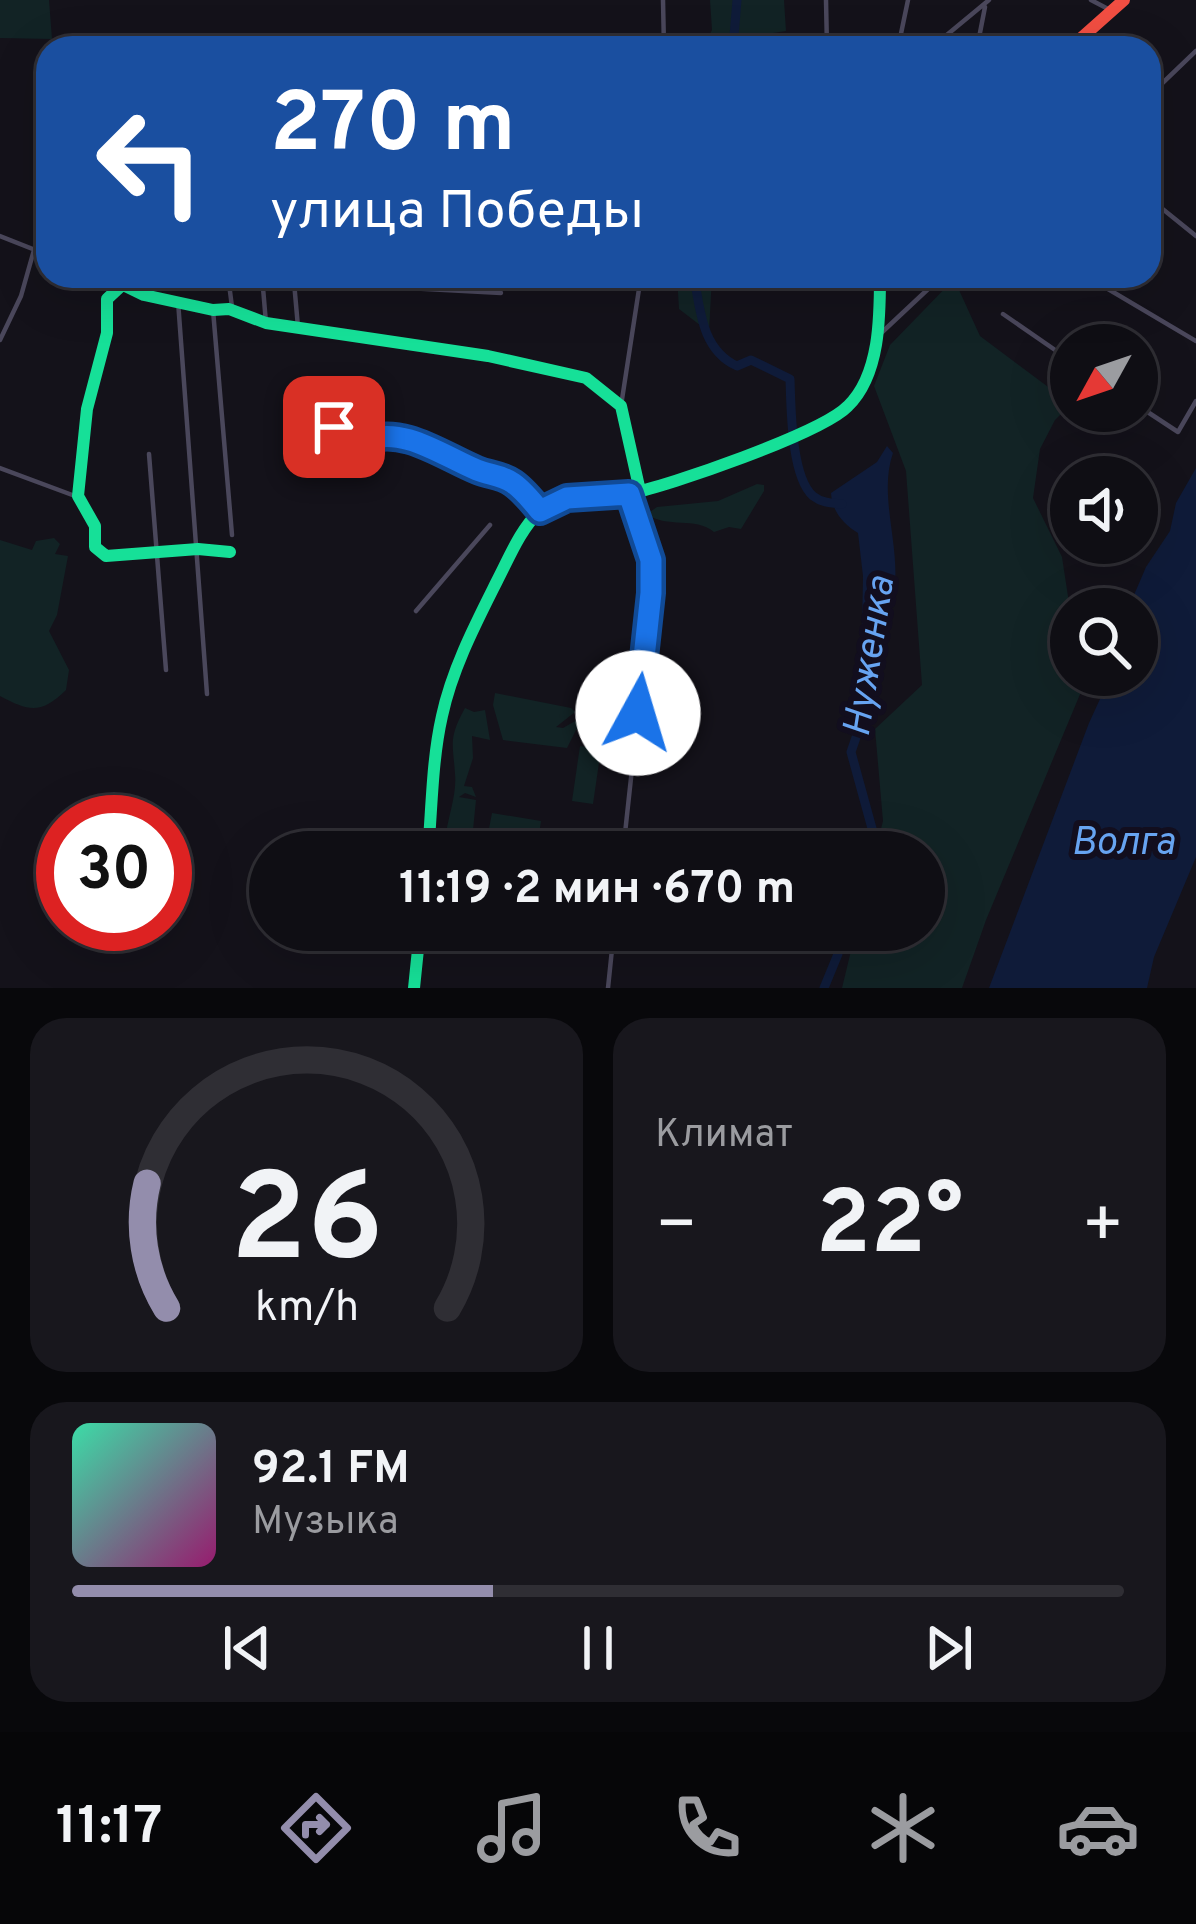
<!DOCTYPE html>
<html lang="ru">
<head>
<meta charset="utf-8">
<style>
	body { margin:0; font-family:Overpass,sans-serif; background:#18171d; color:#f1f3f6; height:100vh; display:flex; flex-direction:column; font-size:45px; white-space:nowrap }
	* { box-sizing:border-box; margin:0 }
	p { font-size:39px; color:#9b9ca0 }
	.icon { flex:none; width:66px; height:66px; fill:none; stroke:currentColor; stroke-width:2; stroke-linecap:round; stroke-linejoin:round }
	.map { position:relative; height:988px; overflow:hidden }
	.details { display:flex; flex-direction:column; gap:30px; padding:30px; background:#08080b; flex:1 }
	.details>* { flex:none }
	.banner { position:absolute; left:36px; top:36px; width:1125px; height:252px; border-radius:36px; box-shadow:0 12px 48px #0002,0 0 0 3px #2f2e34; background:#1a4fa0; color:#fff; overflow:hidden }
	.needle { width:78px; rotate:230deg }
	.tools { position:absolute; left:1050px; top:324px; display:grid; gap:24px }
	.tools a { display:grid; place-items:center; width:108px; height:108px; border-radius:50%; background:#0f0e14; box-shadow:0 12px 48px #0002,0 0 0 3px #2f2e34; font-size:60px }
	.speed { position:absolute; left:36px; top:795px; display:flex; gap:24px; font-size:60px; font-weight:700; text-align:center }
	.speed>* { display:grid; place-content:center; width:156px; height:156px; border-radius:50%; background:#0f0e14; box-shadow:0 12px 48px #0002,0 0 0 3px #2f2e34; line-height:1 }
	.speed .limit { border:18px solid #d22; background:#fff; color:#111 }
	.pin { position:absolute; display:grid; place-items:center; width:102px; height:102px; color:#fff; margin:-51px; border-radius:24px; box-shadow:0 6px 18px #0006 }
	.me { position:absolute; width:132px; margin:-66px; rotate:6deg; stroke-linejoin:round; filter:drop-shadow(0 0 9px #0008) }
	.turn { display:flex; align-items:center; gap:42px; height:252px; padding:0 36px; font-size:54px }
	.turn .icon { width:156px; height:156px; stroke-width:2.5 }
	.turn b { display:block; font-size:84px; line-height:102px }
	.big { font-size:90px; font-weight:700; line-height:1.1 }
	.details .tile { flex:1; display:flex; flex-direction:column; justify-content:center; gap:18px; min-width:0; padding:0 42px; border-radius:36px; background:#18171d }
	.details .dial { align-items:center; gap:0 }
	.dial svg { height:312px; overflow:visible; fill:none; stroke:#2f2e34; stroke-width:7; stroke-linecap:round; text-anchor:middle }
	.dial text { fill:#f1f3f6; stroke:none }
	.song { display:flex; align-items:center; gap:36px }
	.cover { width:144px; height:144px; border-radius:18px; background:linear-gradient(135deg,hsl(160 70% 55%),hsl(320 70% 35%)) }
	.played { height:12px; border-radius:6px; background:linear-gradient(90deg,#938dac 40%,#2f2e34 40%) }
	.keys { display:flex; justify-content:space-around; direction:ltr }
	.heat { display:flex; justify-content:space-between; align-items:center; font-size:66px; direction:ltr }
	.details .tiles { flex:1; display:grid; gap:30px; grid-template-columns:1fr 1fr }
	.tile:last-child { grid-column:span 2 }
	.trip { position:absolute; left:249px; top:831px; width:696px; height:120px; border-radius:60px; background:#0f0e14; box-shadow:0 12px 48px #0002,0 0 0 3px #2f2e34; font-weight:700; line-height:120px; text-align:center }
	.tab-bar { display:flex; height:192px; justify-content:space-around; align-items:center; background:#060608; color:#9b9ca0 }
	.tab-bar .icon { width:84px; height:84px }
	.tab-bar .selected { color:#938dac }
	.tab-bar b { font-size:54px; color:#f1f3f6 }
	.map>svg:first-child { display:block }
	.green { fill:#122325 }
	.water { fill:#0f1b39 }
	.lines { fill:none; stroke-linecap:round; stroke-linejoin:round }
	.river { stroke:#0f1b39; stroke-width:9 }
	.street { stroke:#4a475b; stroke-width:4.5 }
	.fast { stroke:#16e098; stroke-width:12 }
	.jam { stroke:#f24e42; stroke-width:12 }
	.route-casing { stroke:#114b97; stroke-width:30 }
	.route { stroke:#1a73e8; stroke-width:21 }
	.labels { text-anchor:middle; stroke-width:12; stroke-linejoin:round; paint-order:stroke }
	.water-label { font-size:39px; font-style:italic; fill:#67a4f1; stroke:#120e1e }
</style>
</head>
<body>
<div class="map">
<svg width="1196" height="988" viewBox="0 0 1196 988">
	<rect width="100%" height="100%" fill="#14121a"/>
	<path class="green" d="M0,0H49L52,39L0,38Z
		M710,0H784L786,31L773,33L775,48H703L712,30Z
		M677,276H712L709,332L679,309Z
		M954,279L980,336L1071,404L1055,420L1040,449L1033,498L1062,557L1071,616V675H1088L986,920L962,988H842L856,930H924V852H875L883,821L875,729L922,685L906,471L874,386L890,345Z
		M757,484L764,485V491L741,529L729,527L714,532C695,516 667,529 647,514L657,507L718,501Z
		M54,538L60,544L55,554L68,556L57,615L49,631L69,670L66,690C41,714 30,712 0,696V540L32,550L36,541Z
		M495,693L571,708L575,712L556,727L563,728L589,713L587,724L576,730L567,748L503,740L493,705Z
		M465,708L474,712L485,710L490,740L472,736L473,758L464,786L472,787L476,797L465,793L459,797L476,800L473,830L456,828L451,841L446,833C449,815 457,792 455,774C453,743 448,739 465,708Z
		M580,746L601,749L593,804L572,801Z
		M492,813L541,821L537,848L487,839Z"/>
	<path class="water" d="M887,446L893,453C872,512 925,588 868,640L862,632L863,576L858,533C843,524 832,511 831,493L877,462Z
		M1196,468V857L1154,957L1147,988H989L1089,723L1111,675H1137V609H1128L1146,567L1170,531L1176,503Z"/>
	<g class="lines">
		<path class="river" d="M733,48L737,0
			M694,276C700,310 702,350 737,366L751,360L790,379C791,407 791,477 813,496C822,503 831,503 842,504
			M869,628L859,701L862,720L851,752L873,832L872,852
			M824,988L838,954L842,930"/>
		<path class="street" d="M663,0L664,48
			M826,0L827,48
			M1091,0L1112,11
			M898,48L908,0
			M931,48L989,0
			M977,48L985,7
			M1149,96L1196,51
			M1149,198L1196,236
			M0,236L48,255
			M228,276L232,307
			M262,276L266,323
			M1086,276L1196,341
			M178,301L207,694
			M213,310L232,535
			M1003,314L1071,361
			M298,327L294,282L501,293
			M878,336L942,276
			M0,340L21,296L34,250
			M1137,405L1178,432L1196,401
			M621,406L641,276
			M312,410L350,435L367,440L383,434L431,447L483,473L503,477L516,484L540,511
			M149,454L166,670
			M0,468L75,496
			M416,611L490,525
			M623,852L651,593L650,552L629,494
			M608,988L614,930"/>
		<path class="fast" d="M105,276L144,295L213,310L229,309L266,323L488,356L586,378L621,406L640,491
			M121,286L107,299V333L87,409L78,496L95,526V547L106,556L198,549L230,552
			M428,852C432,807 432,760 442,716C452,669 476,623 497,581C509,558 521,528 540,511C564,490 600,499 628,494C669,486 822,433 848,406C880,375 880,317 880,276
			M414,988L420,930"/>
		<path class="jam" d="M1070,48L1124,0"/>
	</g>
	<g class="lines">
		<g class="route-casing">
			<path id="route" d="M334,427L367,440C403,426 443,456 477,470C489,475 502,475 513,483C523,490 532,501 540,511L567,498L629,494L651,560V593L638,713"/>
		</g>
		<use href="#route" class="route"/>
	</g>
	<g class="labels">
		<g class="water-label">
			<text transform="translate(867 656) rotate(-81)" y="14">Нуженка</text>
			<text x="1123" y="854">Волга</text>
		</g>
	</g>
</svg>
<div class="tools">
<a><svg class="needle" viewBox="-14 -14 28 28"><path d="M0-13l5 13h-10z" fill="#e53935"/><path d="M0 13l5-13h-10z" fill="#9b9ca0"/></svg></a>
<a><svg class="icon" aria-label="sound" viewBox="0 0 24 24"><path d="M4 9h4l5-4v14l-5-4H4zM17 9q2 3 0 6"/></svg></a>
<a><svg class="icon" aria-label="search" viewBox="0 0 24 24"><circle cx="10" cy="10" r="6"/><path d="M15 15l6 6"/></svg></a>
</div>
<div class="speed"><div class="limit">30</div></div>
<div class="pin" style="left:334px;top:427px;background:#d93025"><svg class="icon" aria-label="arrive" viewBox="0 0 24 24"><path d="M6 21V4h12l-3 4 3 4H6"/></svg></div>
<svg class="me" style="left:638px;top:713px" viewBox="-20 -20 40 40"><circle r="19" fill="#fff"/><path d="M0-13L10 11 0 6-10 11z" fill="#1a73e8"/></svg>
<div class="trip">11:19 · 2 мин · 670 m</div>
<div class="banner">
<div class="turn"><svg class="icon" aria-label="left" viewBox="0 0 24 24"><path d="M17 20v-9H6M10 6l-5 5 5 5"/></svg><div><b>270 m</b>улица Победы</div></div>
</div>
</div>
<section class="details">
<div class="tiles">
<div class="tile dial"><svg viewBox="0 0 100 80">
<path d="M14 69A42 42 0 1 1 86 69"/>
<path d="M14 69A42 42 0 0 1 9 37" stroke="#938dac"/>
<text x="50" y="56" font-size="32" font-weight="700">26</text>
<text x="50" y="72" font-size="11">km/h</text>
</svg></div>
<div class="tile"><p>Климат</p>
<div class="heat"><a>−</a><b class="big">22°</b><a>+</a></div>
</div>
<div class="tile">
<div class="song"><i class="cover"></i><div><b>92.1 FM</b><p>Музыка</p></div></div>
<div class="played"></div>
<div class="keys"><svg class="icon" aria-label="previous" viewBox="0 0 24 24"><path d="M18 5L8 12l10 7zM5 5v14"/></svg><svg class="icon" aria-label="pause" viewBox="0 0 24 24"><path d="M8 5v14M16 5v14"/></svg><svg class="icon" aria-label="next" viewBox="0 0 24 24"><path d="M6 5l10 7-10 7zM19 5v14"/></svg></div>
</div>
</div>
</section>
<nav class="tab-bar">
<b>11:17</b>
<svg class="icon selected" aria-label="directions" viewBox="0 0 24 24"><path d="M12 3l9 9-9 9-9-9zM9 14v-3h6M13 9l2 2-2 2"/></svg>
<svg class="icon" aria-label="music" viewBox="0 0 24 24"><path d="M9 18V5l10-2v13"/><circle cx="6" cy="18" r="3"/><circle cx="16" cy="16" r="3"/></svg>
<svg class="icon" aria-label="phone" viewBox="0 0 24 24"><path d="M5 4h4l2 5-3 2q2 4 5 5l2-3 5 2v4C11 20 4 13 5 4z"/></svg>
<svg class="icon" aria-label="climate" viewBox="0 0 24 24"><path d="M12 3v18M4 7l16 10M4 17L20 7"/></svg>
<svg class="icon" aria-label="car" viewBox="0 0 24 24"><path d="M5 17H2v-5l4-1 3-4h7l3 4 3 1v5h-3M9 17h6M6 11h13"/><circle cx="7" cy="17" r="2"/><circle cx="17" cy="17" r="2"/></svg>
</nav>
</body>
</html>
